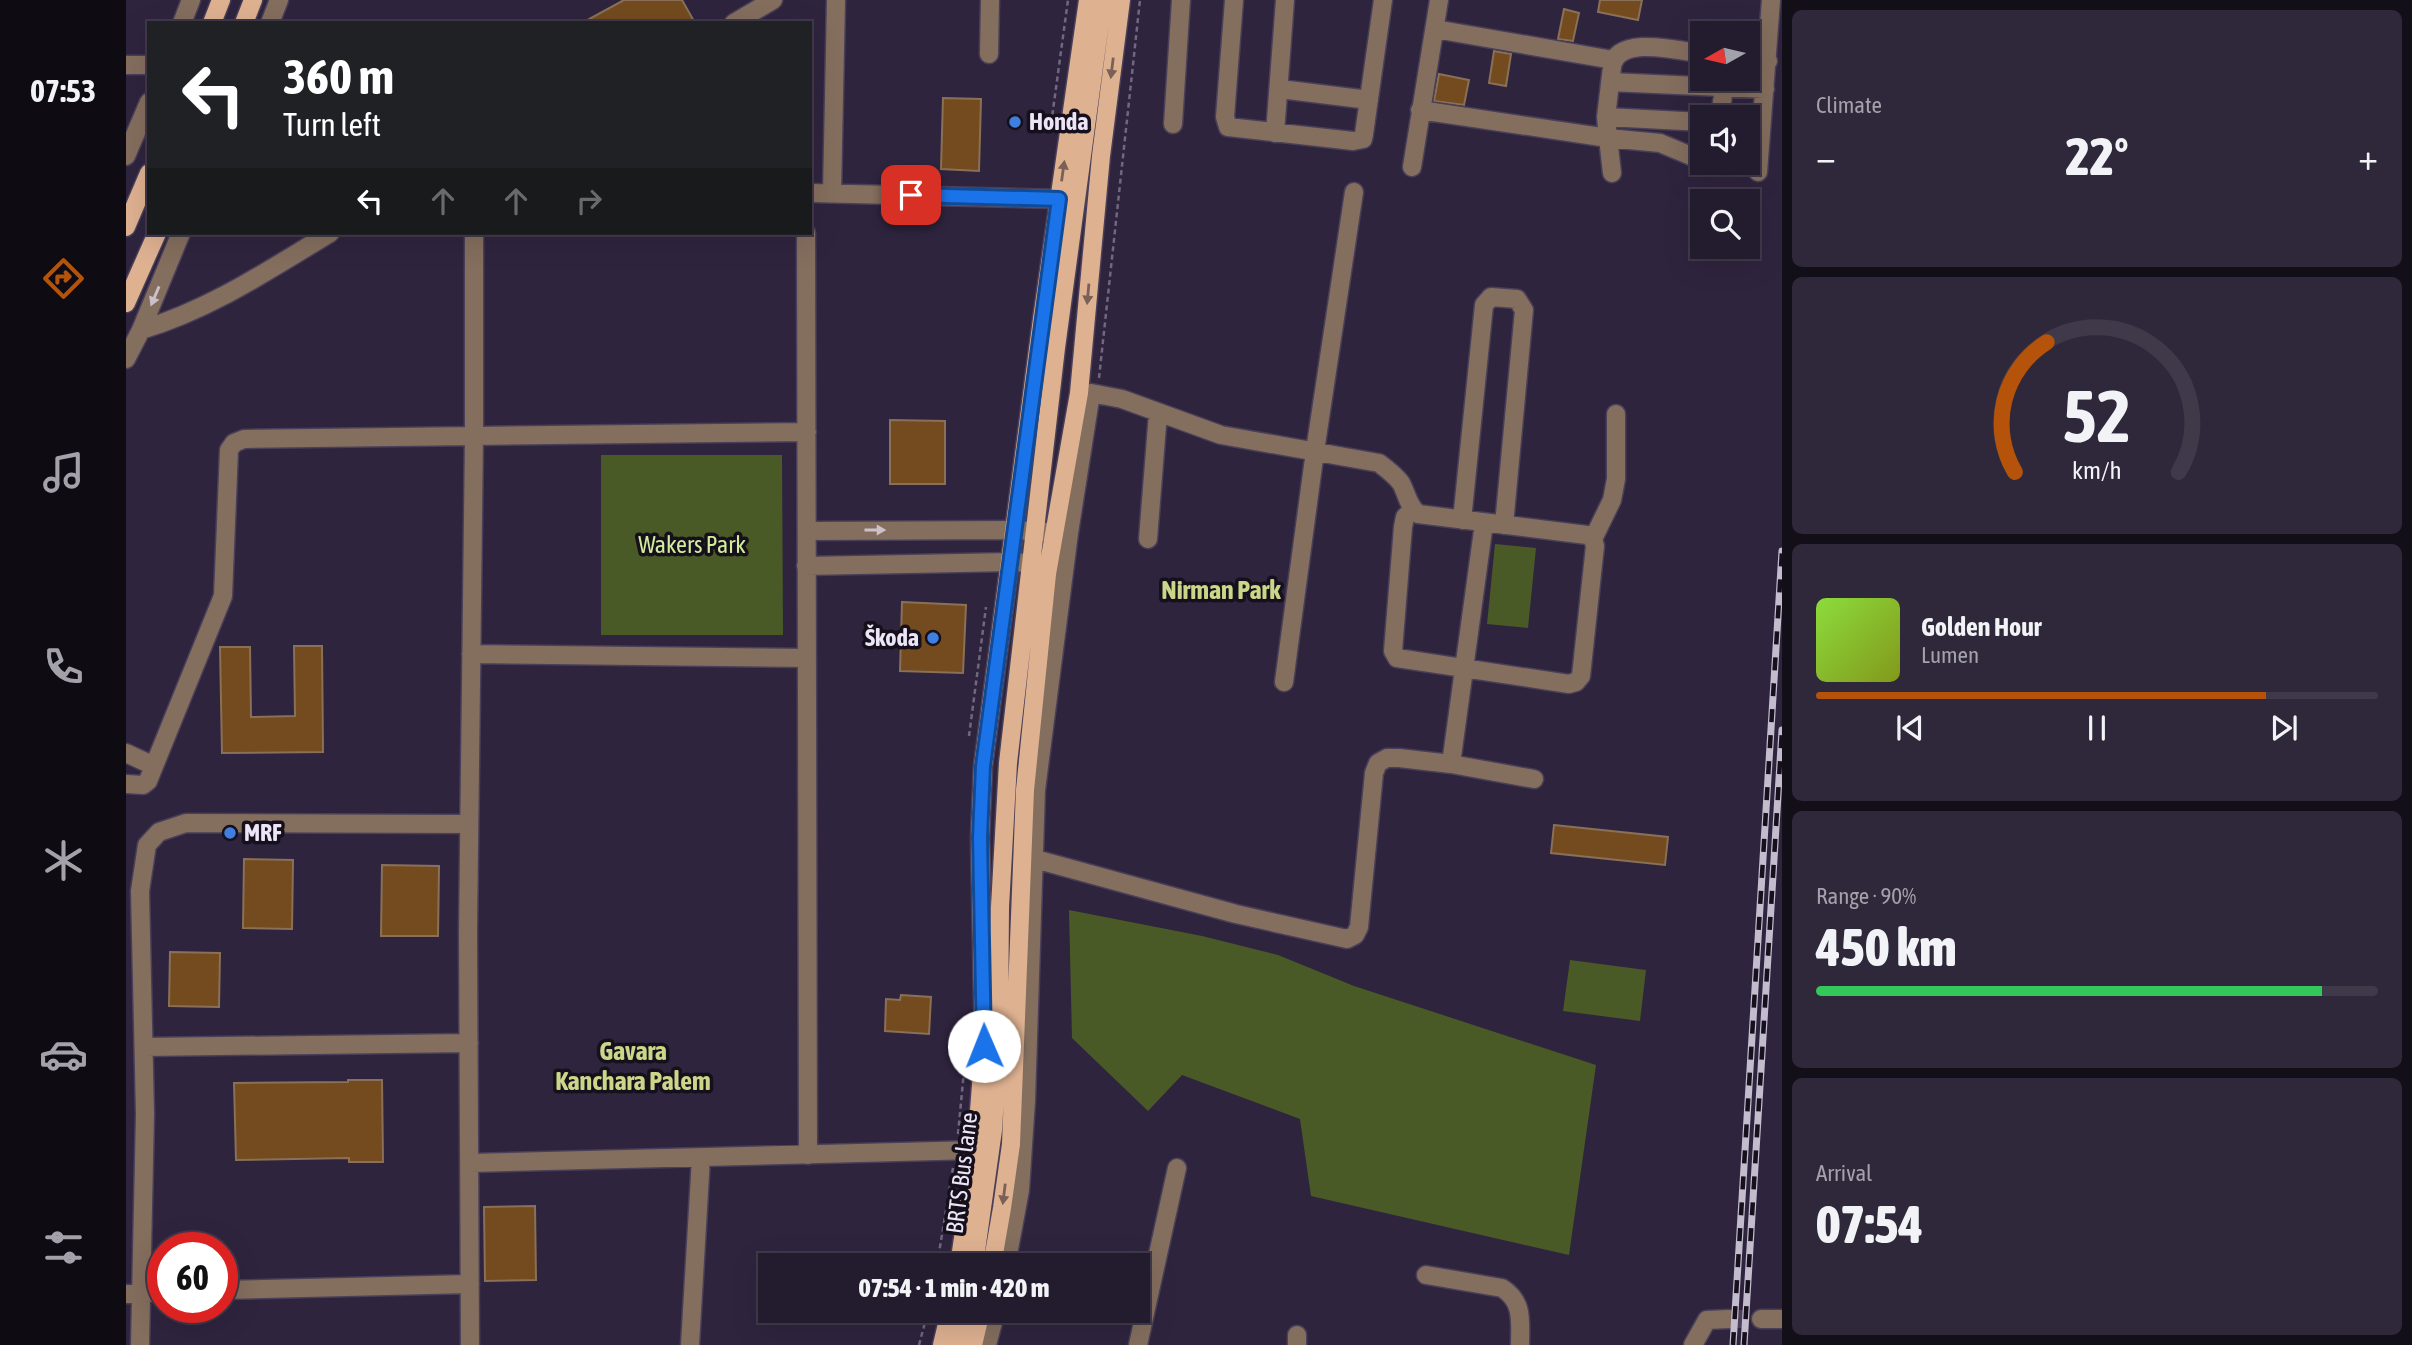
<!DOCTYPE html>
<html lang="en">
<head>
<meta charset="utf-8">
<style>
	body { margin:0; font-family:"Asap Condensed",sans-serif; background:#2f283a; color:#f1f3f6; height:100vh; display:flex; flex-direction:column; font-size:26px; white-space:nowrap }
	* { box-sizing:border-box; margin:0 }
	p { font-size:23px; color:#a3a1aa }
	.icon { flex:none; width:38px; height:38px; fill:none; stroke:currentColor; stroke-width:2; stroke-linecap:round; stroke-linejoin:round }
	.map { position:relative; flex:1; overflow:hidden }
	.sheet { display:flex; flex-direction:column; gap:10px; padding:10px; background:#130f19; width:630px }
	.sheet>* { flex:none }
	.banner { position:absolute; left:21px; top:21px; width:665px; height:214px; border-radius:0px; box-shadow:0 7px 28px #0002,0 0 0 2px #40394a; background:#202124; color:#fff; overflow:hidden }
	.needle { width:46px; rotate:262deg }
	.fabs { position:absolute; left:1564px; top:21px; display:grid; gap:14px }
	.fabs a { display:grid; place-items:center; width:70px; height:70px; border-radius:0px; background:#231b2e; box-shadow:0 7px 28px #0002,0 0 0 2px #40394a; font-size:35px }
	.speed { position:absolute; left:21px; top:1232px; display:flex; gap:14px; font-size:35px; font-weight:700; text-align:center }
	.speed>* { display:grid; place-content:center; width:91px; height:91px; border-radius:50%; background:#231b2e; box-shadow:0 7px 28px #0002,0 0 0 2px #40394a; line-height:1 }
	.speed .limit { border:10px solid #d22; background:#fff; color:#111 }
	.pin { position:absolute; display:grid; place-items:center; width:60px; height:60px; color:#fff; margin:-30px; border-radius:14px; box-shadow:0 4px 10px #0006 }
	.me { position:absolute; width:77px; margin:-38px; rotate:359deg; stroke-linejoin:round; filter:drop-shadow(0 0 5px #0008) }
	.turn { display:flex; align-items:center; gap:24px; height:147px; padding:0 21px; font-size:32px }
	.turn .icon { width:91px; height:91px; stroke-width:2.5 }
	.turn b { display:block; font-size:49px; line-height:60px }
	.lanes { display:flex; align-items:center; height:66px; padding:0 21px; background:#0003; justify-content:center; gap:35px; direction:ltr }
	.lanes .off { opacity:.35 }
	.big { font-size:52px; font-weight:800; line-height:1.1 }
	.sheet .card { flex:1; display:flex; flex-direction:column; justify-content:center; gap:10px; min-width:0; padding:0 24px; border-radius:10px; background:#2f283a }
	.sheet .dial { align-items:center; gap:0 }
	.dial svg { height:182px; overflow:visible; fill:none; stroke:#40394a; stroke-width:7; stroke-linecap:round; text-anchor:middle }
	.dial text { fill:#f1f3f6; stroke:none }
	.song { display:flex; align-items:center; gap:21px }
	.cover { width:84px; height:84px; border-radius:10px; background:linear-gradient(135deg,hsl(90 70% 55%),hsl(70 70% 35%)) }
	.played { height:7px; border-radius:4px; background:linear-gradient(90deg,#b45309 80%,#40394a 80%) }
	.keys { display:flex; justify-content:space-around; direction:ltr }
	.heat { display:flex; justify-content:space-between; align-items:center; font-size:38px; direction:ltr }
	.charge { height:10px; border-radius:5px; background:linear-gradient(90deg,#34c759 90%,#40394a 0) }
	.trip { position:absolute; left:632px; top:1253px; width:392px; height:70px; border-radius:0px; background:#231b2e; box-shadow:0 7px 28px #0002,0 0 0 2px #40394a; font-weight:800; line-height:70px; text-align:center }
	main { display:flex; flex:1; min-height:0 }
	.tab-bar { display:flex; flex-direction:column; width:126px; justify-content:space-around; align-items:center; background:#0e0b12; color:#a3a1aa }
	.tab-bar .icon { width:49px; height:49px }
	.tab-bar .on { color:#b45309 }
	.tab-bar b { font-size:32px; color:#f1f3f6 }
	.map>svg:first-child { display:block }
	.green { fill:#4a5a27 }
	.building { fill:#734b1e; stroke:#897057; stroke-width:2 }
	.lines { fill:none; stroke-linecap:round; stroke-linejoin:round }
	.minor-tunnel { stroke:#4b415a; stroke-width:18; stroke-dasharray:18 9; stroke-linecap:butt }
	.minor-casing { stroke:#493f58; stroke-width:21 }
	.major-casing { stroke:#493f58; stroke-width:21 }
	.path { stroke:#71677f; stroke-width:2.5; stroke-dasharray:5 3.5; stroke-linecap:butt }
	.minor { stroke:#846e5e; stroke-width:18 }
	.major { stroke:#deb191; stroke-width:18 }
	.rail-casing { stroke:#c3bbce; stroke-width:7 }
	.rail { stroke:#15101b; stroke-width:4.5; stroke-dasharray:13; stroke-linecap:butt }
	.oneway { fill:#7a6056 }
	.oneway2 { fill:#cdc1c9 }
	.route-casing { stroke:#114b97; stroke-width:18 }
	.route { stroke:#1a73e8; stroke-width:12 }
	.shop-dot { fill:#3f7fe0; stroke:#15101b; stroke-width:2.5 }
	.labels { text-anchor:middle; stroke-width:7; stroke-linejoin:round; paint-order:stroke }
	.poi-label { font-size:24px; font-weight:bold; fill:#ece5f7; stroke:#15101b; text-anchor:start }
	.park-label { font-size:24px; fill:#d2ed9b; stroke:#15101b }
	.street-label { font-size:24px; fill:#ece5f7; stroke:#15101b }
	.neighbourhood-label { font-size:26px; font-weight:bold; fill:#cbd689; stroke:#15101b }
</style>
</head>
<body>
<main>
<nav class="tab-bar">
<b>07:53</b>
<svg class="icon on" aria-label="directions" viewBox="0 0 24 24"><path d="M12 3l9 9-9 9-9-9zM9 14v-3h6M13 9l2 2-2 2"/></svg>
<svg class="icon" aria-label="music" viewBox="0 0 24 24"><path d="M9 18V5l10-2v13"/><circle cx="6" cy="18" r="3"/><circle cx="16" cy="16" r="3"/></svg>
<svg class="icon" aria-label="phone" viewBox="0 0 24 24"><path d="M5 4h4l2 5-3 2q2 4 5 5l2-3 5 2v4C11 20 4 13 5 4z"/></svg>
<svg class="icon" aria-label="climate" viewBox="0 0 24 24"><path d="M12 3v18M4 7l16 10M4 17L20 7"/></svg>
<svg class="icon" aria-label="car" viewBox="0 0 24 24"><path d="M5 17H2v-5l4-1 3-4h7l3 4 3 1v5h-3M9 17h6M6 11h13"/><circle cx="7" cy="17" r="2"/><circle cx="17" cy="17" r="2"/></svg>
<svg class="icon" aria-label="filters" viewBox="0 0 24 24"><path d="M4 7h16M4 17h16"/><circle cx="9" cy="7" r="2"/><circle cx="15" cy="17" r="2"/></svg>
</nav>
<div class="map">
<svg width="1656" height="1345" viewBox="0 0 1656 1345">
	<rect width="100%" height="100%" fill="#2f243e"/>
	<path class="green" d="M475,455H656L657,635H475Z
		M1369,544L1410,548L1402,628L1361,624Z
		M943,910L1076,936L1152,955L1228,986L1470,1065L1443,1255L1185,1196L1174,1119L1056,1075L1022,1111L946,1038Z
		M1444,960L1520,970L1514,1021L1437,1011Z"/>
	<path class="building" d="M498,0H556L569,23H456Z
		M1474,0H1516L1512,20L1472,12Z
		M1438,9L1453,13L1447,41L1432,39Z
		M1368,51L1385,54L1380,86L1363,83Z
		M1313,74L1343,80L1338,105L1308,101Z
		M817,98L855,99L853,171L815,169Z
		M764,420L819,421V484H764Z
		M776,602L840,605L837,673L774,671Z
		M168,646H196L197,752L96,753L94,647H124L125,717L169,716Z
		M1428,825L1542,837L1539,865L1425,853Z
		M118,859L167,860L166,929L117,928Z
		M256,865L313,866L312,936H255Z
		M44,952L94,953L93,1007L43,1006Z
		M775,995L805,997L803,1034L759,1031L760,999L774,1000Z
		M222,1080H256L257,1162H223V1158L110,1160L108,1083L222,1082Z
		M409,1206L410,1280L359,1281L358,1207Z"/>
	<g class="lines">
		<path class="minor-tunnel" d="M1603,1319H1635"/>
		<g class="minor-casing">
			<path id="minor" d="M1108,0L1099,117L1102,127L1227,141L1237,139L1238,134L1257,0
				M56,23L65,0
				M144,23L153,0
				M608,23L647,0
				M1309,29L1487,60
				M863,54L864,0
				M1622,59L1642,61
				M0,65H23
				M1484,82L1639,89
				M1154,89L1243,100
				M1294,110L1482,138L1480,117L1486,67C1491,34 1554,51 1577,54
				M1480,117L1577,122
				M1594,117L1598,87
				M1047,124L1055,0
				M1149,133L1159,0
				M0,156L23,102
				M1286,167L1313,0
				M1632,172L1645,0
				M1486,173L1482,138L1534,143L1577,161
				M684,193L933,199
				M706,193L710,0
				M680,233L682,1155
				M15,330C83,310 143,270 204,233
				M0,359L15,330L55,233
				M1286,510L1279,517L1277,527L1267,651L1271,658L1443,684L1450,682L1455,676L1469,546L1467,539L1486,500L1490,479V414
				M1336,520L1358,305L1365,297L1391,299L1398,310L1378,525
				M681,531L887,530L943,533
				M1022,539L1032,413
				M680,566L885,562L918,564
				M345,654L681,658
				M1158,682L1189,451L1228,192
				M0,753L28,766
				M1325,764L1358,523
				M0,784L17,785L22,781L97,596L103,450L108,443L118,439L348,436V233
				M898,856L1110,914L1221,939L1229,935L1233,927L1248,773L1252,763L1261,758H1273L1325,764L1408,779
				M18,1047L343,1043
				M345,1163L850,1150
				M880,1265L894,1190L900,1101L910,790L943,533L965,393L996,399L1095,435L1253,463C1261,469 1269,475 1275,483C1281,494 1282,506 1292,514L1461,535L1467,539
				M1300,1275L1376,1288C1398,1302 1394,1322 1394,1345
				M96,1290L344,1284
				M0,1294L37,1292
				M1635,1319H1656
				M14,1345L19,1114L14,891L21,845L33,832L60,823L343,824
				M344,1345L342,933L348,436L681,432
				M564,1345L575,1158
				M861,1345L870,1311
				M1012,1345L1051,1168
				M1171,1345V1335
				M1567,1345L1581,1320L1603,1319"/>
		</g>
		<g class="major-casing">
			<path id="major" d="M86,23L95,0
				M118,23L127,0
				M0,227L23,173
				M0,303L31,233
				M833,1265L850,1150L858,1046L854,837L857,766L916,319L962,0
				M848,1265L867,1130L873,1033L874,907L882,763L930,348L977,0
				M866,1265L876,1208L885,1144L899,790L921,574L953,393L975,156L995,0
				M816,1345L824,1311
				M832,1345L839,1311
				M847,1345L855,1311"/>
		</g>
		<path class="path" d="M924,132L942,0
			M973,378L1014,0
			M843,736L860,607
			M832,1134L838,1071
			M811,1265L827,1168
			M793,1345L802,1311"/>
		<use href="#minor" class="minor"/>
		<use href="#major" class="major"/>
		<g class="rail-casing">
			<path id="rail" d="M1607,1345L1656,551
				M1618,1345L1656,730"/>
		</g>
		<use href="#rail" class="rail"/>
	</g>
	<defs><path id="oneway-solid" d="M-6-.8H1V-3.2L6.5 0L1 3.2V.8H-6Z" transform="scale(1.75)"/></defs>
	<g class="oneway">
		<use href="#oneway-solid" transform="translate(986 68) rotate(97)"/>
		<use href="#oneway-solid" transform="translate(937 171) rotate(-82)"/>
		<use href="#oneway-solid" transform="translate(962 294) rotate(95)"/>
		<use href="#oneway-solid" transform="translate(878 1194) rotate(97)"/>
	</g>
	<g class="oneway2">
		<use href="#oneway-solid" transform="translate(29 296) rotate(113)"/>
		<use href="#oneway-solid" transform="translate(749 530)"/>
	</g>
	<g class="lines">
		<g class="route-casing">
			<path id="route" d="M785,195L933,199L857,766L854,837L858,1046"/>
		</g>
		<use href="#route" class="route"/>
	</g>
	<g class="shop-dot">
		<circle cx="889" cy="122" r="7"/>
		<circle cx="807" cy="638" r="7"/>
		<circle cx="104" cy="833" r="7"/>
	</g>
	<g class="labels">
		<g class="poi-label">
			<text x="903" y="130">Honda</text>
			<text x="793" y="646" text-anchor="end">Škoda</text>
			<text x="118" y="841">MRF</text>
		</g>
		<g class="park-label">
			<text x="566" y="553">Wakers Park</text>
		</g>
		<g class="street-label">
			<text transform="translate(836 1173) rotate(-83)" y="8">BRTS Bus lane</text>
		</g>
		<g class="neighbourhood-label">
			<text x="1095" y="599">Nirman Park</text>
			<text x="507" y="1060">Gavara<tspan x="507" dy="30">Kanchara Palem</tspan></text>
		</g>
	</g>
</svg>
<div class="fabs">
<a><svg class="needle" viewBox="-14 -14 28 28"><path d="M0-13l5 13h-10z" fill="#e53935"/><path d="M0 13l5-13h-10z" fill="#a3a1aa"/></svg></a>
<a><svg class="icon" aria-label="sound" viewBox="0 0 24 24"><path d="M4 9h4l5-4v14l-5-4H4zM17 9q2 3 0 6"/></svg></a>
<a><svg class="icon" aria-label="search" viewBox="0 0 24 24"><circle cx="10" cy="10" r="6"/><path d="M15 15l6 6"/></svg></a>
</div>
<div class="speed"><div class="limit">60</div></div>
<div class="pin" style="left:785px;top:195px;background:#d93025"><svg class="icon" aria-label="arrive" viewBox="0 0 24 24"><path d="M6 21V4h12l-3 4 3 4H6"/></svg></div>
<svg class="me" style="left:858px;top:1046px" viewBox="-20 -20 40 40"><circle r="19" fill="#fff"/><path d="M0-13L10 11 0 6-10 11z" fill="#1a73e8"/></svg>
<div class="trip">07:54 · 1 min · 420 m</div>
<div class="banner">
<div class="turn"><svg class="icon" aria-label="left" viewBox="0 0 24 24"><path d="M17 20v-9H6M10 6l-5 5 5 5"/></svg><div><b>360 m</b>Turn left</div></div>
<div class="lanes"><svg class="icon" aria-label="left" viewBox="0 0 24 24"><path d="M17 20v-9H6M10 6l-5 5 5 5"/></svg><svg class="icon off" aria-label="ahead" viewBox="0 0 24 24"><path d="M12 20V5M6 11l6-6 6 6"/></svg><svg class="icon off" aria-label="ahead" viewBox="0 0 24 24"><path d="M12 20V5M6 11l6-6 6 6"/></svg><svg class="icon off" aria-label="right" viewBox="0 0 24 24"><path d="M7 20v-9h11M14 6l5 5-5 5"/></svg></div>
</div>
</div>
<section class="sheet">
<div class="card"><p>Climate</p>
<div class="heat"><a>−</a><b class="big">22°</b><a>+</a></div>
</div>
<div class="card dial"><svg viewBox="0 0 100 80">
<path d="M14 69A42 42 0 1 1 86 69"/>
<path d="M14 69A42 42 0 0 1 28 12" stroke="#b45309"/>
<text x="50" y="56" font-size="32" font-weight="700">52</text>
<text x="50" y="72" font-size="11">km/h</text>
</svg></div>
<div class="card">
<div class="song"><i class="cover"></i><div><b>Golden Hour</b><p>Lumen</p></div></div>
<div class="played"></div>
<div class="keys"><svg class="icon" aria-label="previous" viewBox="0 0 24 24"><path d="M18 5L8 12l10 7zM5 5v14"/></svg><svg class="icon" aria-label="pause" viewBox="0 0 24 24"><path d="M8 5v14M16 5v14"/></svg><svg class="icon" aria-label="next" viewBox="0 0 24 24"><path d="M6 5l10 7-10 7zM19 5v14"/></svg></div>
</div>
<div class="card"><p>Range · 90%</p><b class="big">450 km</b><div class="charge"></div></div>
<div class="card"><p>Arrival</p><b class="big">07:54</b></div>
</section>
</main>
</body>
</html>
